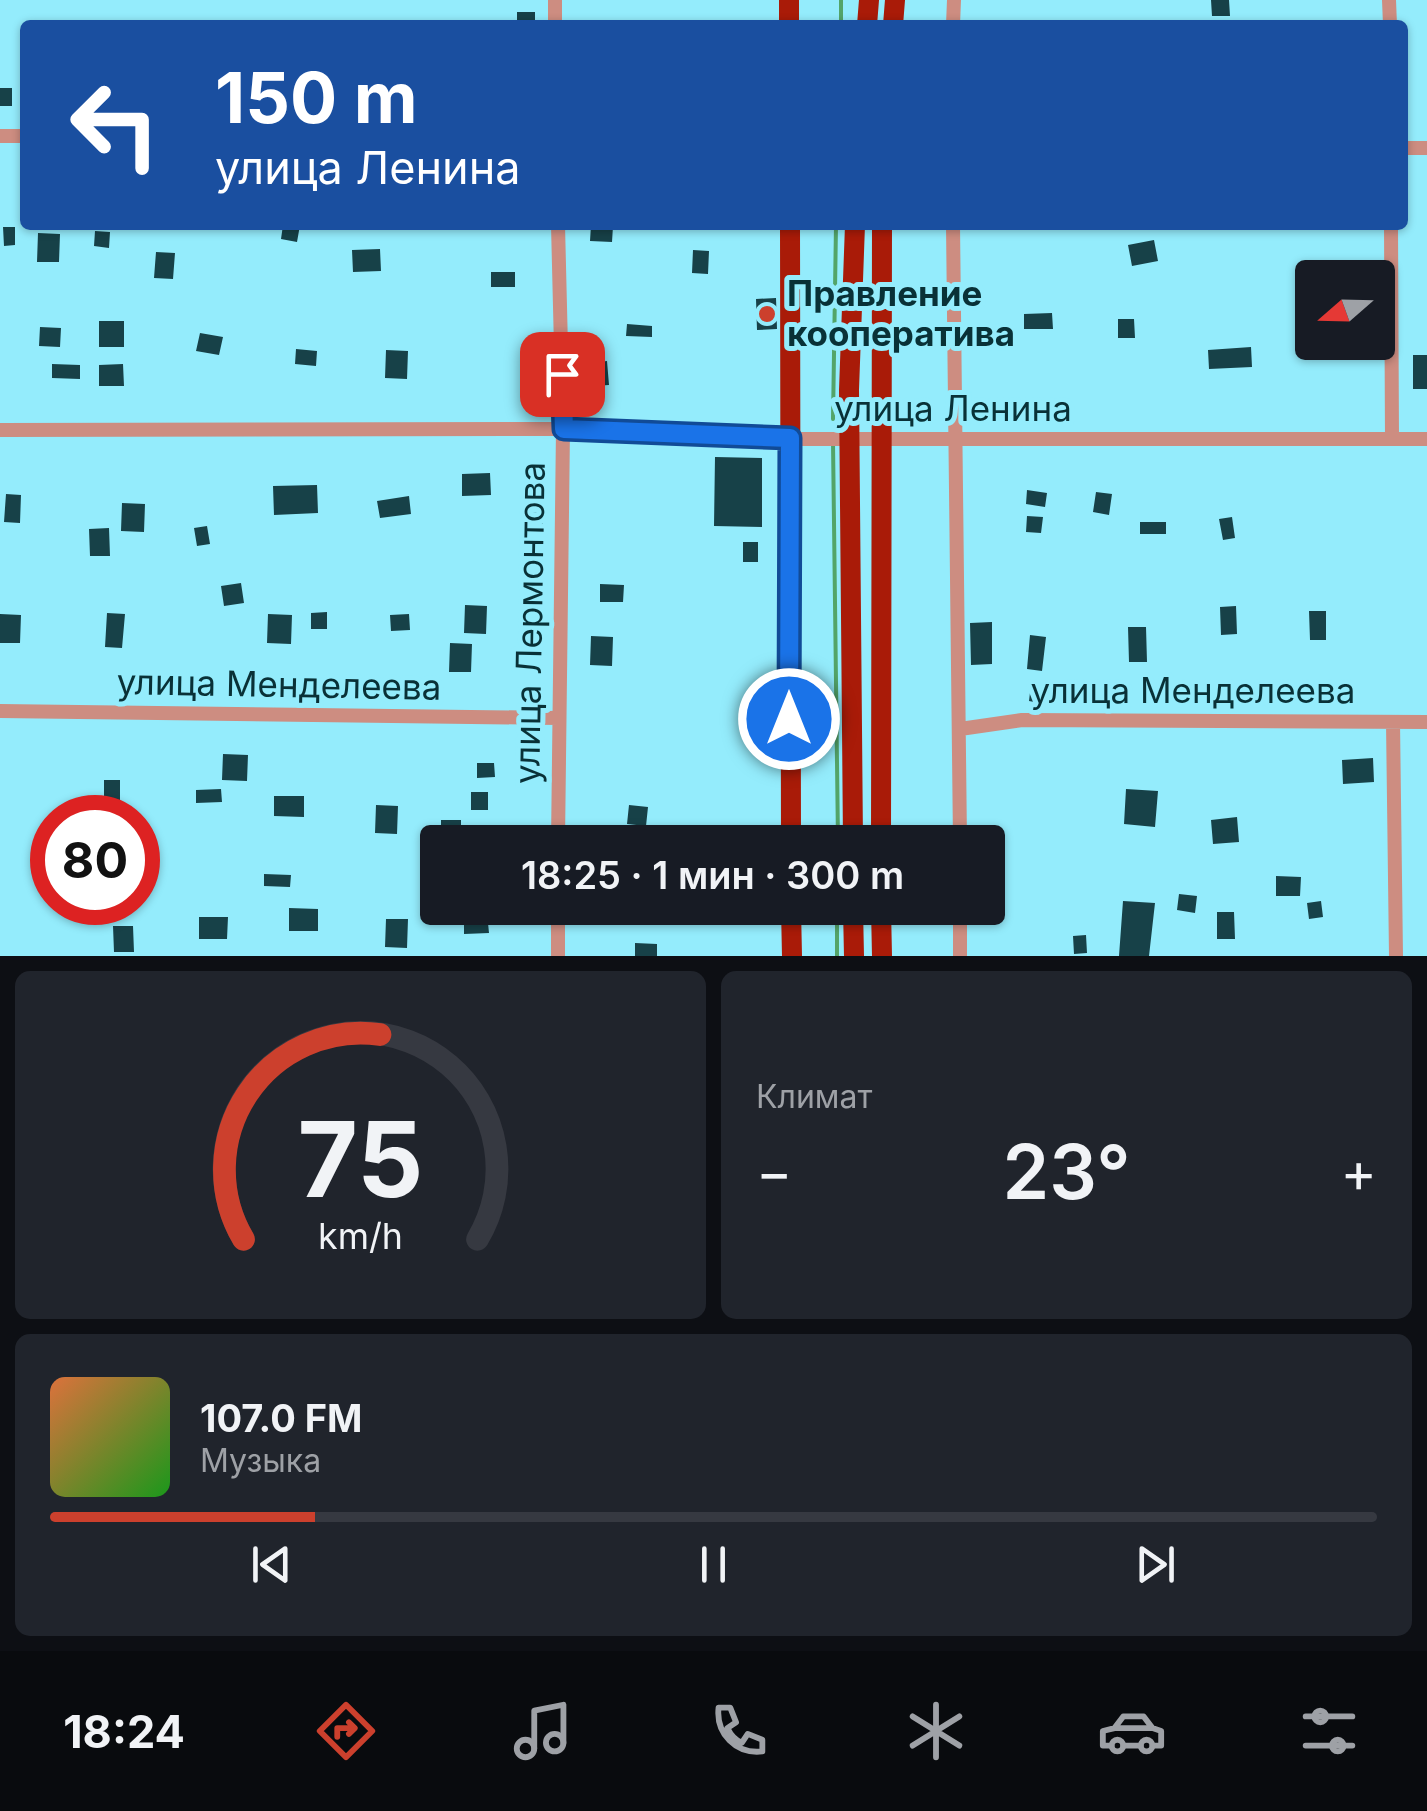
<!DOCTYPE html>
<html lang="ru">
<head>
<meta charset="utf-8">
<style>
	body { margin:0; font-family:Inter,sans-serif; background:#20242c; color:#f1f3f6; height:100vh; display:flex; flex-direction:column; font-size:38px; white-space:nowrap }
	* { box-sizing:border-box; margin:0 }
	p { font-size:32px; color:#9ea1a6 }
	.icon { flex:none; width:55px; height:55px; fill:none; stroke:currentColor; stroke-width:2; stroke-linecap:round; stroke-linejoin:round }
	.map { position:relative; height:956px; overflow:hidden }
	.panel { display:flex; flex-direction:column; gap:15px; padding:15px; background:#0d0f14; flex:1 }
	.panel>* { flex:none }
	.banner { position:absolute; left:20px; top:20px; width:1388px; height:210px; border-radius:10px; box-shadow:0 2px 8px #0004; background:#1a4fa0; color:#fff; overflow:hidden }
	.needle { width:65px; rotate:250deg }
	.buttons { position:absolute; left:1295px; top:260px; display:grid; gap:20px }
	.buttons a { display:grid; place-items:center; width:100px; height:100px; border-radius:10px; background:#171b24; box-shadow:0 2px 8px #0004; font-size:50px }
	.speed { position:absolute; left:30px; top:795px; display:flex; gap:20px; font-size:50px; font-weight:700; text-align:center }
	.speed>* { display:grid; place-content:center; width:130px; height:130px; border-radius:50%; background:#171b24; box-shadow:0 2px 8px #0004; line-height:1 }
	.speed .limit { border:15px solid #d22; background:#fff; color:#111 }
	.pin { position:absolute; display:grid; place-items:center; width:85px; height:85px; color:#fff; margin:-42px; border-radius:20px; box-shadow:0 5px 15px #0006 }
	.me { position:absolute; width:110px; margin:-55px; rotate:0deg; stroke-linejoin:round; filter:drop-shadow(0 0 8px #0008) }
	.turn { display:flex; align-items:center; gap:35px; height:210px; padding:0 30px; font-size:45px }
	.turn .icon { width:130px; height:130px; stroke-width:2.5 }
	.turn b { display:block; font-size:70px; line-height:85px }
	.big { font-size:75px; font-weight:600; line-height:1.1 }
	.panel .tile { flex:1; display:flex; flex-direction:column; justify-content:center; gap:15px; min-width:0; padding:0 35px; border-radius:15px; background:#20242c }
	.panel .dial { align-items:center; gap:0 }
	.dial svg { height:260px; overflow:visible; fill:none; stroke:#363941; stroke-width:7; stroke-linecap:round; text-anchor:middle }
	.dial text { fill:#f1f3f6; stroke:none }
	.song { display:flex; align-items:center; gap:30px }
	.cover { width:120px; height:120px; border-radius:15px; background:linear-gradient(135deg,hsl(20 70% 55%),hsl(120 70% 35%)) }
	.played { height:10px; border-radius:5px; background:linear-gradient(90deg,#cc402d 20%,#363941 20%) }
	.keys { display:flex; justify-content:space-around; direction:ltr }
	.heat { display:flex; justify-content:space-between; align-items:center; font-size:55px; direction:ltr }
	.panel .tiles { flex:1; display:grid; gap:15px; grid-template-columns:1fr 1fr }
	.tile:last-child { grid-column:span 2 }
	.trip { position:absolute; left:420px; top:825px; width:585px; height:100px; border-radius:10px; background:#171b24; box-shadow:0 2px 8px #0004; font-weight:600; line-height:100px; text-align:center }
	.tab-bar { display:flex; height:160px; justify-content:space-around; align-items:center; background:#090b0e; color:#9ea1a6 }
	.tab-bar .icon { width:70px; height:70px }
	.tab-bar .current { color:#cc402d }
	.tab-bar b { font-size:45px; color:#f1f3f6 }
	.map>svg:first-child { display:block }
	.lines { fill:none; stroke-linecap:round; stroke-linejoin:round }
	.stream { stroke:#53a469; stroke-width:4 }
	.building { fill:#174148 }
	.minor { stroke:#cd8d81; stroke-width:14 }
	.highway { stroke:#a91b08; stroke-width:20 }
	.route-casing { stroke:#114b97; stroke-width:25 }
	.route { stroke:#1a73e8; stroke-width:18 }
	.poi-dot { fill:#cc402d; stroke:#94ecfc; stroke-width:4 }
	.labels { text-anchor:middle; stroke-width:10; stroke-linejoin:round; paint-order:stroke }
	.poi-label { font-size:35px; font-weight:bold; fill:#093137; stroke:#94ecfc; text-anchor:start }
	.street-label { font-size:35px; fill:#093137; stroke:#94ecfc }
</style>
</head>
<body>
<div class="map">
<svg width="1427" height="956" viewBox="0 0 1427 956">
	<rect width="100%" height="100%" fill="#94ecfc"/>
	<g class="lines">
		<path class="stream" d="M841,25V0
			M833,419L836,225
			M833,442L838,842
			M837,956V908"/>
	</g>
	<path class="building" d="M1211,0H1229L1230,16H1212Z
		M517,12H535V25H517Z
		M0,88H12V106H0Z
		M283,225H300L297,242L281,239Z
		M591,225L613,226L612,242L590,241Z
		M3,227H15V245L4,246Z
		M95,231L110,232L109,248L94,246Z
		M38,233L60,234L59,262H37Z
		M1154,240L1158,261L1132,266L1128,245Z
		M380,249L381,271L353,272L352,250Z
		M693,250L709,251L708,274L692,273Z
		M156,252L175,253L173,279L154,278Z
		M491,272H515V287H491Z
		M776,298L777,329L757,330L756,299Z
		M1052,313L1053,329H1024V314Z
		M1118,319H1134L1135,338H1118Z
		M99,321H124V347H99Z
		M627,324L652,326V337L626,336Z
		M40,327L61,328L60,347L39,346Z
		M200,333L223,337L219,355L196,351Z
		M1251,347L1252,367L1209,369L1208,350Z
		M296,349L317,351L316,366L295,364Z
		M386,350L408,351L407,379L385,378Z
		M1413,355H1427V389H1413Z
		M607,361L609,385L593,386L591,363Z
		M52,364L80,365V379L52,378Z
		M123,364L124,386H99V365Z
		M715,457L762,458V527L714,526Z
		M490,473L491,495L462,496V474Z
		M317,485L318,513L274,515L273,486Z
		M1027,490L1047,493L1045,507L1026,504Z
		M1096,492L1112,494L1109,515L1093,512Z
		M6,494L21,495L20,523L4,522Z
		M409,496L411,514L380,518L377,501Z
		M122,503L145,504L144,532L121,531Z
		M543,512V542H532V513Z
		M1027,516L1043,517L1041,533L1026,532Z
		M1232,517L1235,538L1223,540L1219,519Z
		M1140,522H1166V534H1140Z
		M207,526L210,544L197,546L194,528Z
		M109,528L110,556H90L89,529Z
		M743,542H758V562H743Z
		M241,583L244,603L224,606L221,586Z
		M600,584L624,585L623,602H600Z
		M465,605L487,606L486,634L464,633Z
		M1236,606L1237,634L1221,635L1220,607Z
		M1309,611H1326V640H1310Z
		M327,612V629H311V613Z
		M107,613L125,614L122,648L105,647Z
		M0,614L21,615L20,643H0Z
		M268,614L292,615L291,644L267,643Z
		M409,614L410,630L391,631L390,615Z
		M992,622V664L971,665L970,623Z
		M1128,627H1146L1147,662H1129Z
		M1030,635L1046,637L1042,671L1027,669Z
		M591,636L613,637L612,666L590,665Z
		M450,643L472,644L471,672H449Z
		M1031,684L1048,686L1045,704L1029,701Z
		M526,687L539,688L538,706H525Z
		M223,754L248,755L247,781L222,780Z
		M1373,758L1374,782L1343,784L1342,760Z
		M477,763H494L495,777L477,778Z
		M104,780H120V804H104Z
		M221,789L222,802L196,803V790Z
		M1126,789L1158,791L1155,827L1124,824Z
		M471,792H488V810H471Z
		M274,796H304V817L274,816Z
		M376,805L398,806L397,834L375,833Z
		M629,805L648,807L646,826L627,824Z
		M1237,817L1239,842L1213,844L1211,820Z
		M441,820H461V841H441Z
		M264,874L291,875L290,887L264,886Z
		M1276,876L1301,877L1300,896H1276Z
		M1179,894L1197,896L1195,913L1177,910Z
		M1123,901L1155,903L1149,956H1119Z
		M1321,901L1323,917L1309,919L1307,903Z
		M289,908L318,909V931H289Z
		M1217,912H1234L1235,939H1217Z
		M199,917H228L227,939H199Z
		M386,919H408L407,948L385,947Z
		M488,923L489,933L464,934V924Z
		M113,926H133L134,952H114Z
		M1086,935L1087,953L1074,954L1073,936Z
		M635,943L657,944V956H635Z"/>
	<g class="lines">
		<path class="minor" d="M555,0V25
			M1389,0L1390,25
			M953,25L954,0
			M0,136H25
			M1402,148H1427
			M953,225L960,842
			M1391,225L1392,439
			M0,430L563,429L790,439H1427
			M0,711L558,718
			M1393,722L1396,956
			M960,729L1022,720L1427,722
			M558,842L563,429L558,225
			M558,908V956
			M960,956V908"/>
		<path class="highway" d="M789,0V25
			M867,25L869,0
			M893,25L895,0
			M790,225L791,842
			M853,842L849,390L855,225
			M881,842L882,225
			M791,908L792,956
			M853,908L854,956
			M881,908L882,956"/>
	</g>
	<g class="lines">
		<g class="route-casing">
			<path id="route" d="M562,374L564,429L790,438L789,719"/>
		</g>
		<use href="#route" class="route"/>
	</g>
	<circle class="poi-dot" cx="767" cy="314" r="10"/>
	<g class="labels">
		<g class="poi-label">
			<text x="787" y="306">Правление<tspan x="787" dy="40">кооператива</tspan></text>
		</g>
		<g class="street-label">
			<text x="953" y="421">улица Ленина</text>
			<text transform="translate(530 623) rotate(-89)" y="12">улица Лермонтова</text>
			<text transform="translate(279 685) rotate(1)" y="12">улица Менделеева</text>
			<text x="1193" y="703">улица Менделеева</text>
		</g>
	</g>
</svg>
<div class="buttons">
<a><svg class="needle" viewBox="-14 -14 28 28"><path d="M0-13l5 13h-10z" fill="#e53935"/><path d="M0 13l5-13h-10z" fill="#9ea1a6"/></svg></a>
</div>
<div class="speed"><div class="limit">80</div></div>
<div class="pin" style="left:562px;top:374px;background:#d93025"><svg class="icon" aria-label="arrive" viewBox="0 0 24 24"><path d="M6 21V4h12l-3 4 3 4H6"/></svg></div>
<svg class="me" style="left:789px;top:719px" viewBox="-20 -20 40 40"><circle r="17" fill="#1a73e8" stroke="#fff" stroke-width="3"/><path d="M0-11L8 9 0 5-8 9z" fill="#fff"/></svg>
<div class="trip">18:25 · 1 мин · 300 m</div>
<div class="banner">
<div class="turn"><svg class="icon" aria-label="left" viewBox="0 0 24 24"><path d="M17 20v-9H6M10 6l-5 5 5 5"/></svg><div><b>150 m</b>улица Ленина</div></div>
</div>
</div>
<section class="panel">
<div class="tiles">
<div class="tile dial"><svg viewBox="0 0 100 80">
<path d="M14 69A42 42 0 1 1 86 69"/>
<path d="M14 69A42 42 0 0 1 56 6" stroke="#cc402d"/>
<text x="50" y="56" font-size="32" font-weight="700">75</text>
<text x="50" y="72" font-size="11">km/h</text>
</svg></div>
<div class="tile"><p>Климат</p>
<div class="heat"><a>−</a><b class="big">23°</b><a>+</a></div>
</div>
<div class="tile">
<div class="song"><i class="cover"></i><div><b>107.0 FM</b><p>Музыка</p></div></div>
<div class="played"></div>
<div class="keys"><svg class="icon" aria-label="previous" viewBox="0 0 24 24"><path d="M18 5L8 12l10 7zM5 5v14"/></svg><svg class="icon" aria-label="pause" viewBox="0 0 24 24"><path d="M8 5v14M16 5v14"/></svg><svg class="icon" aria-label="next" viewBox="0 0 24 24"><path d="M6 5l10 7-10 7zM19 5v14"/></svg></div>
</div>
</div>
</section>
<nav class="tab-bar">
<b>18:24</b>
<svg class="icon current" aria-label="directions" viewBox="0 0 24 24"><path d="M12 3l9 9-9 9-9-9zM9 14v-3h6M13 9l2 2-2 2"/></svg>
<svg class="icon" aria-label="music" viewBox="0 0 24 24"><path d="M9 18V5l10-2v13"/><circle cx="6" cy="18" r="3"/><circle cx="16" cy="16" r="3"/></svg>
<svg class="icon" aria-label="phone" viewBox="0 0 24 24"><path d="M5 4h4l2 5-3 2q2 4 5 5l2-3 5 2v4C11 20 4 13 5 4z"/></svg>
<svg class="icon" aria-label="climate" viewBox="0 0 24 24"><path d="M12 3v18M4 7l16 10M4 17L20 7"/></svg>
<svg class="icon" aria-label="car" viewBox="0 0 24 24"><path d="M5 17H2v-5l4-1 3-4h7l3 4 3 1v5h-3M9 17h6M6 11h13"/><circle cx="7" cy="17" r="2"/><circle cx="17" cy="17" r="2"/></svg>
<svg class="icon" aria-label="filters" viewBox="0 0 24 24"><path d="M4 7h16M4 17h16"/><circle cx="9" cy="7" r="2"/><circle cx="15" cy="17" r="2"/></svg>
</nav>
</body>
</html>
